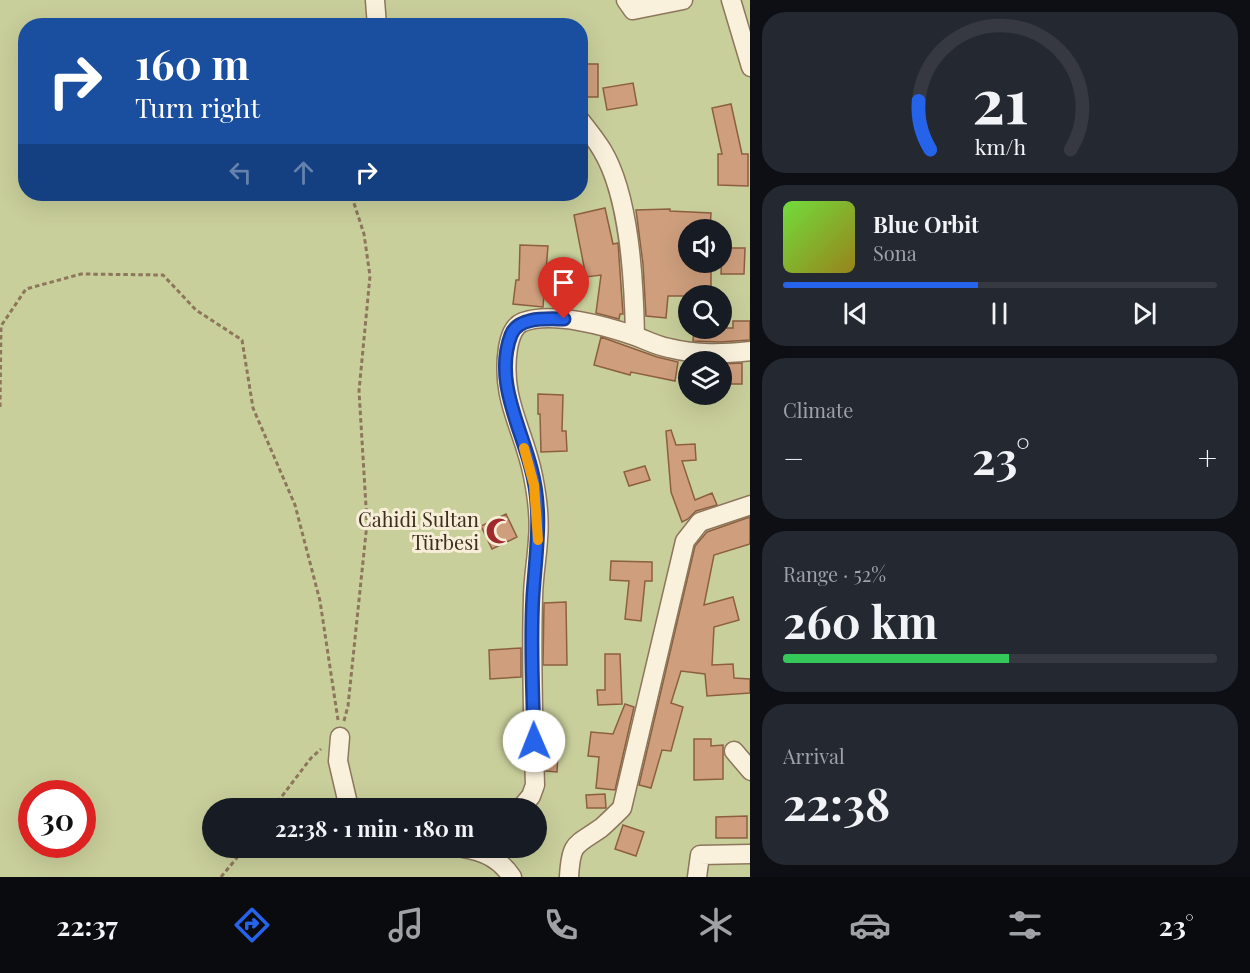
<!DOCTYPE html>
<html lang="en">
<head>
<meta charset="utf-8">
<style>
	body { margin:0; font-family:"Playfair Display",serif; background:#242831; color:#f1f3f6; height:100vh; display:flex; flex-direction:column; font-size:22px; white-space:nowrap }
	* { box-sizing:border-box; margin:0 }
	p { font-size:20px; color:#9ea1a6 }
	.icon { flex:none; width:33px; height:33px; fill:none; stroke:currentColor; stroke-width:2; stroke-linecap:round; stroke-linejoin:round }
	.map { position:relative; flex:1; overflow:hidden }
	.panel { display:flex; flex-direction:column; gap:12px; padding:12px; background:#0d0f14; width:500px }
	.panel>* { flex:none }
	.guide { position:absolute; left:18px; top:18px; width:570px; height:183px; border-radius:24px; box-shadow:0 6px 24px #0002; background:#1a4fa0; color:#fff; overflow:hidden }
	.controls { position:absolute; left:678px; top:219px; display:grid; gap:12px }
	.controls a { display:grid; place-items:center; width:54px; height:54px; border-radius:50%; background:#171b24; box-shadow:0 6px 24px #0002; font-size:30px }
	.speed { position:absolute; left:18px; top:780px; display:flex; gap:12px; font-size:30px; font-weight:700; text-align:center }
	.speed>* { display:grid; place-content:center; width:78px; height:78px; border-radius:50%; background:#171b24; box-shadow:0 6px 24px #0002; line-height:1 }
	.speed .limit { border:9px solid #d22; background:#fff; color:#111 }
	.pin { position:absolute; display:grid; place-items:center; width:51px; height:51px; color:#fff; margin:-62px -26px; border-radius:50% 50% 50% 0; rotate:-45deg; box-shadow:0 0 6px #0007 }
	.pin .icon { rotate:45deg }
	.me { position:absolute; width:66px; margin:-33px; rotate:359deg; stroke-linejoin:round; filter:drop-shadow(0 0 4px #0008) }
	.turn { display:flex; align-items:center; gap:21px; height:126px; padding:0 18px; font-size:27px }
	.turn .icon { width:78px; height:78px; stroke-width:2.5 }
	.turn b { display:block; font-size:42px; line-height:51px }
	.lanes { display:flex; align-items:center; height:57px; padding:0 18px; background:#0003; justify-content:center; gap:30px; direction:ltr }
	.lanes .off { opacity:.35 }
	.big { font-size:45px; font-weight:700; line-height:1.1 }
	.panel .card { flex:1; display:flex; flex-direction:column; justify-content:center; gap:9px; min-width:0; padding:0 21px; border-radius:24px; background:#242831 }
	.panel .dial { align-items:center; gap:0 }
	.dial svg { height:156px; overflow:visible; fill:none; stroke:#363941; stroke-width:7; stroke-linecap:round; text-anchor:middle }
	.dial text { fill:#f1f3f6; stroke:none }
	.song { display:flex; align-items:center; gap:18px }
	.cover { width:72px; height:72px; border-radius:9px; background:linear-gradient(135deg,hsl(100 70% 55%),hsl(50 70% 35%)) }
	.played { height:6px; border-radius:3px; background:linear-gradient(90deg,#2563eb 45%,#363941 45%) }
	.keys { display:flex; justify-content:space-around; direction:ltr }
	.heat { display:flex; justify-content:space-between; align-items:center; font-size:33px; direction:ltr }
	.charge { height:9px; border-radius:4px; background:linear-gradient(90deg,#34c759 52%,#363941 0) }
	.trip { position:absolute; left:202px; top:798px; width:345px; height:60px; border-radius:30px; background:#171b24; box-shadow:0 6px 24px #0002; font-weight:700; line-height:60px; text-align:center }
	.dock { display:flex; height:96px; justify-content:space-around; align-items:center; background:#090b0e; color:#9ea1a6 }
	.dock .icon { width:42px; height:42px }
	.dock .active { color:#2563eb }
	.dock b { font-size:27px; color:#f1f3f6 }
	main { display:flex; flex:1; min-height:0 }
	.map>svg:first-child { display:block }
	.green { fill:#c9cf9b; fill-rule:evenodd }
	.building { fill:#cf9f7d; stroke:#8d5f41; stroke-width:1.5 }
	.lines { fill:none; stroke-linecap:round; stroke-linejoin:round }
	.minor-casing { stroke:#8d765c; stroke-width:21 }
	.path { stroke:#8d765c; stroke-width:3; stroke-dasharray:4.5 3; stroke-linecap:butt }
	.minor { stroke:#faf1dc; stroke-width:18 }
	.route-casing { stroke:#184099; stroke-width:15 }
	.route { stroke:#2563eb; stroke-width:10 }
	.slow { stroke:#f59e0b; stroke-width:10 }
	.labels { text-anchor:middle; stroke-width:6; stroke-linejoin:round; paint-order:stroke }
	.poi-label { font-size:20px; fill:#3d2e20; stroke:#f7eed8; text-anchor:end }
</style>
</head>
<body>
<main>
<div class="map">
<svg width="751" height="877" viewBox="0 0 751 877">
	<rect width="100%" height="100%" fill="#f0e4c8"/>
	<path class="green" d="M0,0H750V877H0ZM26,26H580V194H26ZM688,230H722V262H688ZM688,296H722V328H688ZM688,362H722V394H688ZM32,794H82V844H32ZM213,808H537V848H213Z"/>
	<path class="building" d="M580,64H598V97H580Z
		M633,83L637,105L607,110L603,88Z
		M731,104L742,154H748V186L718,185V154H722L712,108Z
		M605,208L613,244L618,243L623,314H620L619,319L596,313L601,275L586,277L574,215Z
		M670,209V211L711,213L710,230H688L687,262H711V296H668L666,318L646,316L643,264L636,210Z
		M520,245L548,246L543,307L513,304L516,280H519Z
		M722,248H745L744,274H721Z
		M733,321H750V340L720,342L693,341L694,328H733Z
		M601,337L657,357L678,362L675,381L631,372L630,375L594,365Z
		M742,363V384H722V364Z
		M538,394L563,395L562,431H566L567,451L541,452L540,414H538Z
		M671,430L676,445L695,444L696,460L682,461L695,500L712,493L717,505L696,511L688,519L682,522L671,492L666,431Z
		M645,466L650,480L629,486L624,472Z
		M506,514L517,537L492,549L481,526Z
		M750,517V544L714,555L704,605L733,597L739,620L714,627L712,665L733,664L734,678L750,679V693L707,696L705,674L681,671L671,703L683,707L671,751L662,750L651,788L639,785L695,546L707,532Z
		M611,561L652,562V581H645L641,621L625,619L629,581L610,580Z
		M566,602L567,665H543L544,603Z
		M521,648V677L490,679L489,650Z
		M605,654H620L622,704L598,705L597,690H605Z
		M625,704L634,707L615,790L596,788L599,757L588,756L591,732L613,734Z
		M545,733L559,734L557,772L546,771Z
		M694,739H711V746L723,745V779L694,780Z
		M605,794L606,808H587L586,795Z
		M747,816V838H716V817Z
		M623,825L644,832L636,856L615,849Z"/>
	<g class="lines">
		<g class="minor-casing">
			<path id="minor" d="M375,0L377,26
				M626,0L633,10L683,0
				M731,0L751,67
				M580,120C588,130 596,140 602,150C630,196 634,282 635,336
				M340,737L338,761L349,808
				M734,751L751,771
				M521,808L531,796L535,785C533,723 531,660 533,598C533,579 537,559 538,539C540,519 537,496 533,476C524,429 500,400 508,348C510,337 513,326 523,322C553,311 606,326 635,336C646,340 657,346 669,348C697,355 723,354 751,351
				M463,848C484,851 500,859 512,877
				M569,877C571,842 575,846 601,828C608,822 615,815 622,808L685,541L700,522L751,505
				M697,877L700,855L751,854"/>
		</g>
		<path class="path" d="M0,407L1,326L26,289L81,274L163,275L196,310L242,340L253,408L295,505L320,601L338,720
			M344,721L348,706L367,523L359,391L370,276L364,234L351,194
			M273,808L311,758L321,749
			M221,877L245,848"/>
		<use href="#minor" class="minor"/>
	</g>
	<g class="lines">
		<g class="route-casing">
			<path id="route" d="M534,741C533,693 530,643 533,595C536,551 543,511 531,468C520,425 494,380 511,335C518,316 548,319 564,319"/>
		</g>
		<use href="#route" class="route"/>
		<path class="slow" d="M524,448L534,485L538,540"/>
	</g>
	<defs>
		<g id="mosque-bare" transform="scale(2.07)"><path d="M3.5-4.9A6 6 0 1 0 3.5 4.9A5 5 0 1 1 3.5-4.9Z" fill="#9e2a2b" stroke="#f7eed8" stroke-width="2.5" paint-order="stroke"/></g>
	</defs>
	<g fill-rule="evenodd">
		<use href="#mosque-bare" x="499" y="531"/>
	</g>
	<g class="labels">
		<g class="poi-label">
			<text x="479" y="527">Cahidi Sultan<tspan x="479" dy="23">Türbesi</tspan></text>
		</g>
	</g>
</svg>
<div class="controls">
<a><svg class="icon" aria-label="sound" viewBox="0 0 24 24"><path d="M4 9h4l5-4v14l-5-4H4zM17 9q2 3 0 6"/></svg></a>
<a><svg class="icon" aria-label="search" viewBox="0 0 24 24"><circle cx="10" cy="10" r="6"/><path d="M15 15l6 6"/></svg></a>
<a><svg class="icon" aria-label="layers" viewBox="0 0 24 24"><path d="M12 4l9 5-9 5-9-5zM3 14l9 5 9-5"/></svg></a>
</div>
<div class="speed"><div class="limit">30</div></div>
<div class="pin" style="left:564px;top:319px;background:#d93025"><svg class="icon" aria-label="arrive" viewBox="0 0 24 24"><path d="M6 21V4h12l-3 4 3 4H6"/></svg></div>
<svg class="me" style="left:534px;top:741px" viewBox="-20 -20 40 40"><circle r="19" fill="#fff"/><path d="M0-13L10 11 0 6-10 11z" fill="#2563eb"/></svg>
<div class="trip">22:38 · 1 min · 180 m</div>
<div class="guide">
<div class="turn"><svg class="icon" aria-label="right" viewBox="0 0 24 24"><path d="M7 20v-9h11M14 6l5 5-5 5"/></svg><div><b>160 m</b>Turn right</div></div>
<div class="lanes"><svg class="icon off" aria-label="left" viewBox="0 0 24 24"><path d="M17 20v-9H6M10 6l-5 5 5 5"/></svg><svg class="icon off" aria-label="ahead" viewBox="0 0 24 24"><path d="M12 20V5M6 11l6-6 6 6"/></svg><svg class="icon" aria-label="right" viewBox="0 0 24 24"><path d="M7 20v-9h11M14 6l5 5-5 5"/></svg></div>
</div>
</div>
<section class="panel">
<div class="card dial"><svg viewBox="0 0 100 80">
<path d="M14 69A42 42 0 1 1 86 69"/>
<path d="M14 69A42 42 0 0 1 8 44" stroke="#2563eb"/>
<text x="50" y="56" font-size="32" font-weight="700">21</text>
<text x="50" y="72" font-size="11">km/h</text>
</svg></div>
<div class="card">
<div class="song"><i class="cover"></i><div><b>Blue Orbit</b><p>Sona</p></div></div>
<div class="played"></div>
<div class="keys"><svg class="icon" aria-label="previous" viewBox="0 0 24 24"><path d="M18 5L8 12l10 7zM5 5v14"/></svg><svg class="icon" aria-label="pause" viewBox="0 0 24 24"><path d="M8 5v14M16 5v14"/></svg><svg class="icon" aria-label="next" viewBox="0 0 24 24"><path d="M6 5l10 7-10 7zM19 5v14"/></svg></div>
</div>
<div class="card"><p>Climate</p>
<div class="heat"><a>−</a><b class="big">23°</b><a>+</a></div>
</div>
<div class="card"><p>Range · 52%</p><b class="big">260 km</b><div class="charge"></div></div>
<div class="card"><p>Arrival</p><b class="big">22:38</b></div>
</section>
</main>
<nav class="dock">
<b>22:37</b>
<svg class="icon active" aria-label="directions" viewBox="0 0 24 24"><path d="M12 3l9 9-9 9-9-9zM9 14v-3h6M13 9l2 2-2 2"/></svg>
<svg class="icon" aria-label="music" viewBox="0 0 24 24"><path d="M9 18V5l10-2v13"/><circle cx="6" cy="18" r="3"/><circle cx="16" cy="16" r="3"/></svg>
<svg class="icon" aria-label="phone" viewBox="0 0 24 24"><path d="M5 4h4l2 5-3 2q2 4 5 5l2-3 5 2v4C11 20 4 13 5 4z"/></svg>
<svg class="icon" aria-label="climate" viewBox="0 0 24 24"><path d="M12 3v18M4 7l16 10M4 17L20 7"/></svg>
<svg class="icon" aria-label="car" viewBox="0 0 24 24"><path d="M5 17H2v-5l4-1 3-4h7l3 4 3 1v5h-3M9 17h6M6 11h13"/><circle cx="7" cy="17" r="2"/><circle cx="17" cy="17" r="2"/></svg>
<svg class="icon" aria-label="filters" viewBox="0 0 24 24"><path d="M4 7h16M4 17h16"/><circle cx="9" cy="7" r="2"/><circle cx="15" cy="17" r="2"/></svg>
<b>23°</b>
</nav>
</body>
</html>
